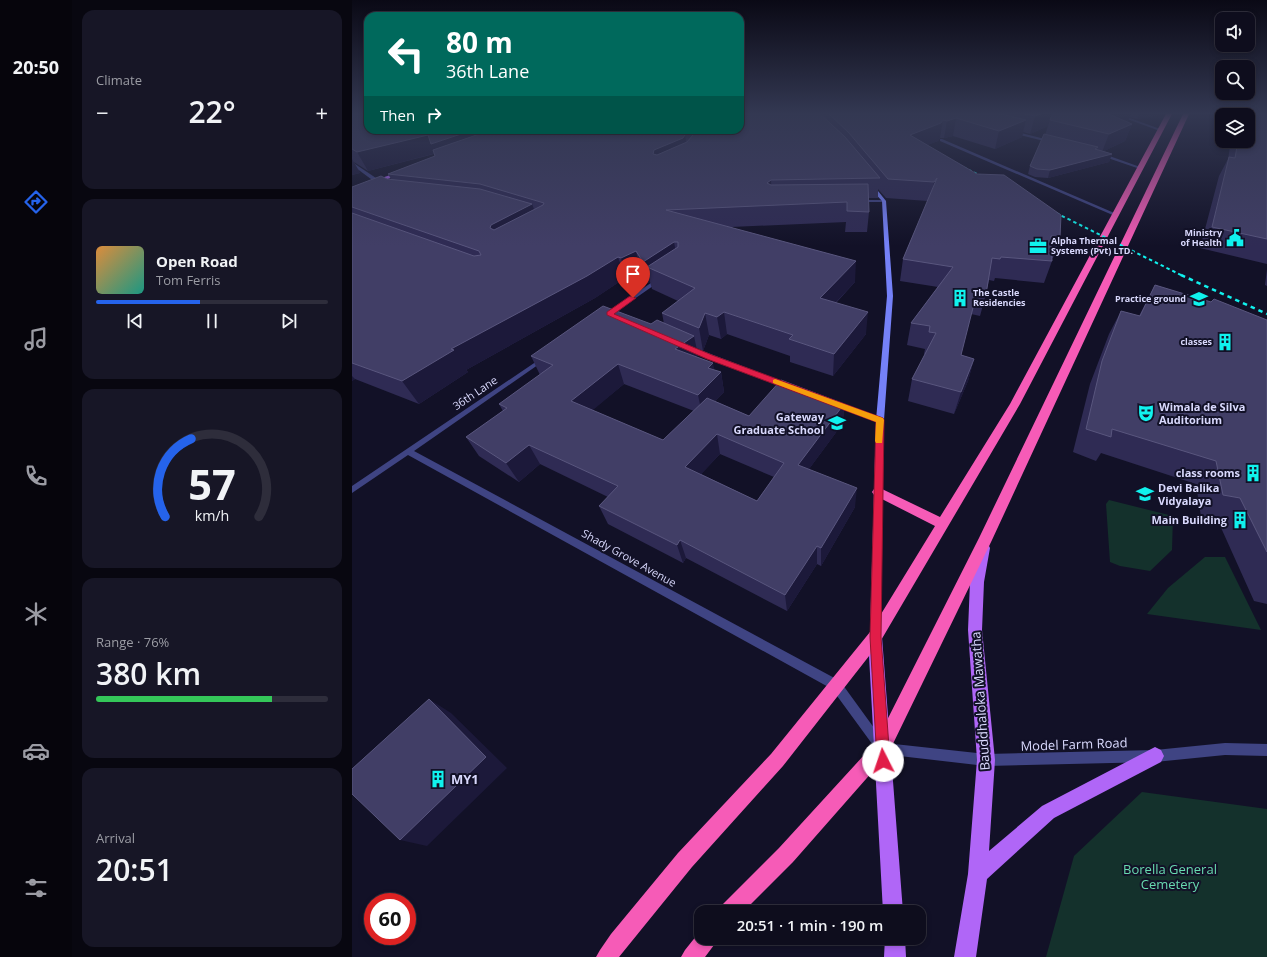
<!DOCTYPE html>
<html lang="en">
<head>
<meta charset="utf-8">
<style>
	body { margin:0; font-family:"Open Sans",sans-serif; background:#171626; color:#f1f3f6; height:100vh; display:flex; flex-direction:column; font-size:15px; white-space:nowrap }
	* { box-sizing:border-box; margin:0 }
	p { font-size:13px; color:#9b9ca4 }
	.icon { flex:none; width:22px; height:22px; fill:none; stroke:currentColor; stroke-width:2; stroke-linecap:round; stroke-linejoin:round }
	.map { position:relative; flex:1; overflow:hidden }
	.drawer { display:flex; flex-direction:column; gap:10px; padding:10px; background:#080710; width:280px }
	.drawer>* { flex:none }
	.hud { position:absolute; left:12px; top:12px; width:380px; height:122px; border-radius:12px; box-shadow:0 2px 6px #0003,0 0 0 1px #2e2d3b; background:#00695c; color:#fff; overflow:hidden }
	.controls { position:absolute; left:863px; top:12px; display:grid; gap:8px }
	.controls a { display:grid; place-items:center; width:40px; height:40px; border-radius:8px; background:#0e0d1d; box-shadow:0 2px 6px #0003,0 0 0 1px #2e2d3b; font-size:20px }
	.speed { position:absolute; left:12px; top:893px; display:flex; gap:8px; font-size:20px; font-weight:700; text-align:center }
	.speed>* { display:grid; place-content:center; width:52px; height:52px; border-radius:50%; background:#0e0d1d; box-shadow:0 2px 6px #0003,0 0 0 1px #2e2d3b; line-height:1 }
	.speed .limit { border:6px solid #d22; background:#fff; color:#111 }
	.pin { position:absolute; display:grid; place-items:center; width:34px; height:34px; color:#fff; margin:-41px -17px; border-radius:50% 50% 50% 0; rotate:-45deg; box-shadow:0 0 4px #0007 }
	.pin .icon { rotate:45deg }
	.me { position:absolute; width:44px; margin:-22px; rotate:356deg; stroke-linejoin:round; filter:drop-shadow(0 0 3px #0008) }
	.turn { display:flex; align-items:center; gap:14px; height:84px; padding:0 16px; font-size:18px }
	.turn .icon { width:52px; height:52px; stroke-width:2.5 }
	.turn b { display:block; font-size:28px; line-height:34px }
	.then { display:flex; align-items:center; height:38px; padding:0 16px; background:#0003; gap:8px; font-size:15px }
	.big { font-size:30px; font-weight:600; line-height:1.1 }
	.drawer .card { flex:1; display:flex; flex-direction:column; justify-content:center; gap:6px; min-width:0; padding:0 14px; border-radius:12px; background:#171626 }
	.drawer .dial { align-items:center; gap:0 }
	.dial svg { height:104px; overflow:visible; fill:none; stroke:#2e2d3b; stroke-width:7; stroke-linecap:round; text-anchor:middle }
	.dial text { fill:#f1f3f6; stroke:none }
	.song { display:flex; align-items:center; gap:12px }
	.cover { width:48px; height:48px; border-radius:6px; background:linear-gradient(135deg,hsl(30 70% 55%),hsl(170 70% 35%)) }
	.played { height:4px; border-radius:2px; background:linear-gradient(90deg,#2563eb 45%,#2e2d3b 45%) }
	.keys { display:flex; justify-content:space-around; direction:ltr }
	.heat { display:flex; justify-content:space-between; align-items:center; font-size:22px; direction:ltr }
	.charge { height:6px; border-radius:3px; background:linear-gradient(90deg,#34c759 76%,#2e2d3b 0) }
	.trip { position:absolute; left:342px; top:905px; width:232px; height:40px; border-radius:12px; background:#0e0d1d; box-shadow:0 2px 6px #0003,0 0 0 1px #2e2d3b; font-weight:600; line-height:40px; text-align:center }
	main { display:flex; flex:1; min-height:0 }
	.dock { display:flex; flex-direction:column; width:72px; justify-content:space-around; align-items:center; background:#06050c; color:#9b9ca4 }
	.dock .icon { width:28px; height:28px }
	.dock .on { color:#2563eb }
	.dock b { font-size:18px; color:#f1f3f6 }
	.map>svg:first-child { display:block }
	.green { fill:#14312c }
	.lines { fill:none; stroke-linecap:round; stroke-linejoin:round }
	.street { fill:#3f4483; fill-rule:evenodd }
	.secondary { fill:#7581f8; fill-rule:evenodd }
	.primary { fill:#b066f7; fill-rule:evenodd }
	.highway { fill:#f65bb7; fill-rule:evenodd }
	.rail-far2 { stroke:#10f2ee; stroke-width:1.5; stroke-dasharray:3 2.5; stroke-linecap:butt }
	.rail-far1 { stroke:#10f2ee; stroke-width:2; stroke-dasharray:3.5 3; stroke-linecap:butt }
	.rail { stroke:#10f2ee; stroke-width:2.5; stroke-dasharray:4.5 4; stroke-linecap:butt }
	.wall { fill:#2f2b54; fill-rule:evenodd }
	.shaded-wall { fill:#1c193a }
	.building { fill:#413e66; stroke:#59567e; fill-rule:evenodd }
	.route { fill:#e11d48; stroke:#92132f }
	.slow { fill:#f59e0b }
	.labels { text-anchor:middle; stroke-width:4; stroke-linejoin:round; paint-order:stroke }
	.far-poi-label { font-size:9px; font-weight:bold; fill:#d9d9fd; stroke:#121127; text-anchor:end }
	.street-label { font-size:11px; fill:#d9d9fd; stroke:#121127 }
	.poi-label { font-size:11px; font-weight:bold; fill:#d9d9fd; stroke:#121127; text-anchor:end }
	.near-street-label { font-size:13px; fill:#d9d9fd; stroke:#121127 }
	.near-poi-label { font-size:13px; font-weight:bold; fill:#d9d9fd; stroke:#121127; text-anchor:start }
	.near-park-label { font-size:13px; fill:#68dab0; stroke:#121127 }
</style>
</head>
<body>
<main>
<nav class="dock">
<b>20:50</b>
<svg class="icon on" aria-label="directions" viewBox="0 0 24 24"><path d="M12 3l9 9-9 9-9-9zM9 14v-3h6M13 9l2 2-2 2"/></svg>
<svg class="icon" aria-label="music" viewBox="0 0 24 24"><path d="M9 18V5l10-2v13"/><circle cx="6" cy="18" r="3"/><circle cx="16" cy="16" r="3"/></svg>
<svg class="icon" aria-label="phone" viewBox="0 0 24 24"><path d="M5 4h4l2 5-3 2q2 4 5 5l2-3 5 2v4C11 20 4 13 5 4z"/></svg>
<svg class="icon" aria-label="climate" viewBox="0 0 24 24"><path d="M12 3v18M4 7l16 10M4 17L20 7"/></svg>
<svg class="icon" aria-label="car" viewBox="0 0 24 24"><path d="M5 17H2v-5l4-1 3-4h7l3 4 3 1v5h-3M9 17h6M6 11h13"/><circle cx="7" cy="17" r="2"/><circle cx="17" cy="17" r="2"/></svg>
<svg class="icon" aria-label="filters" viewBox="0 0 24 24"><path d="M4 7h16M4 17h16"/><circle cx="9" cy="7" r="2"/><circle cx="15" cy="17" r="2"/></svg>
</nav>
<section class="drawer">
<div class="card"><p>Climate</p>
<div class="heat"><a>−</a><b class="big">22°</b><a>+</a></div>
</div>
<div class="card">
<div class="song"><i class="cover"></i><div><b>Open Road</b><p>Tom Ferris</p></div></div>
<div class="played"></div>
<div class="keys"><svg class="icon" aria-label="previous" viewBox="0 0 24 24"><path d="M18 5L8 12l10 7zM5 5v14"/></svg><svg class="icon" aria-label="pause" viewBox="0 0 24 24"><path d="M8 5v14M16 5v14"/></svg><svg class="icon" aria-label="next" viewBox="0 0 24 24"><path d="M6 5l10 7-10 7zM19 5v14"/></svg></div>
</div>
<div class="card dial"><svg viewBox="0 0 100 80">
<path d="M14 69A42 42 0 1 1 86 69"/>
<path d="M14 69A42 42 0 0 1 34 9" stroke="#2563eb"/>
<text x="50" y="56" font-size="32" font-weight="700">57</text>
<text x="50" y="72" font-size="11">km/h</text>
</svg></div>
<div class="card"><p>Range · 76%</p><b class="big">380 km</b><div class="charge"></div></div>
<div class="card"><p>Arrival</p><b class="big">20:51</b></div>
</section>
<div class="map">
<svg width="915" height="957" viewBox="0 0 915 957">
	<rect width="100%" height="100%" fill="#121127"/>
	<path class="green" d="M757,500L821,516L820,550L798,571L768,566L758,562L754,504Z
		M853,557H873L909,630L795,614L816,588Z
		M790,792L915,809V957H694L722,856Z"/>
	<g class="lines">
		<path class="street" d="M756,112H761L811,130L808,131Z
			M661,131L701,141L702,142L700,143L660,133Z
			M588,139H590L767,215L763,216L588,141Z
			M747,153H749L791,168L788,169L747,155Z
			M0,162L27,180V182H23L0,165Z
			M507,200H532L534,201L532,202H505V201Z
			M306,278L311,279L255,318H251V316Z
			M335,345L438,384L439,386L436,388H434L333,348V346Z
			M191,357L194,359L193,360L62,451L488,681L533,743L634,754L803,750L873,743L915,744V756L873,755L803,762L634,766L530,754L526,752L480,689L56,455L0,493V486Z
			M481,402H485L531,418L532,420L531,422H525L481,406L479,404Z"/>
		<path class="secondary" d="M518,186H522L534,201L541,296L532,420L528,632L527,635L523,637L519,635L518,632L524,420L535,296L530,201L518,188Z"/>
		<path class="primary" d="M50,171L55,172L0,192V188Z
			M631,542L636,544L638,548L632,582L630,630L643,760L637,851L690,806L803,747L809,750L812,756L809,762L702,818L635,879L624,957H602L616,874L625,760L616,630L618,582L624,548L626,544Z
			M523,630L528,632L530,637L551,912H531L516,637L518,632Z
			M533,938H553L554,957H532Z"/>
		<path class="highway" d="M815,112H821L668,404L528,642L431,766L340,867L267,957H244L248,950L259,934L326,853L419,754L518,632L583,526L522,495L520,492L522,489L526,487L530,489L588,517L658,404Z
			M832,112H838L640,540L536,754L441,862L391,912H367L370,905L427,848L524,742L627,538Z
			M349,930V938H365L362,945L353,957H329L333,950Z"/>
		<path class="rail-far2" d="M607,165L636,179"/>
		<path class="rail-far1" d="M698,210L831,276"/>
		<path class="rail" d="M829,275L915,314"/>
	</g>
	<path class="wall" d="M0,112L16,130H388V112H814L812,114L785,119L778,117L776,121H775L780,124L773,141L752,151L760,154L757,162L696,178L683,177L676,174L678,166L693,135L696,126L678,134L671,132L670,137L643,149L601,136L592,138H588L586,141L575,145L708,237L701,258H700V261L692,283L643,278L642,281L637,280L634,294L628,316L619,314L609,355L622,359L616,381L602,414L556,401L560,379L573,354H572L573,349L555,345L559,323L586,287L548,281L551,259L576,201L534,198L526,189V198H516L517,212L515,232H493L494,222L379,227L503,282L484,303L514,334L481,376L438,362V356L375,334L369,339L357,335L351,351L345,348L346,355L344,357L362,370L369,372L372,392L363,401L397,416L492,404L491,423L457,469L503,507L469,566L465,564L435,611L334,558L331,563L256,524L247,506L256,497L188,464L167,482L127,456L114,437L151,411L147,404L188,375L179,356L299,324H312L310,313L326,301L300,289L298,282L296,283L289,272L275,280L273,278L243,298L114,370L116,372L67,404L3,379L0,381V187L35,179H39L36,174L83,156L82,154L16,171L2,162L8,173L0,175ZM272,384L342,411L311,440L240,410ZM368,454L422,477L405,501L349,474Z
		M863,112H915V264L848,248L867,176L876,159L879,141H896V115H882Z
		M915,269V286L913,285Z
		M803,285L915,320V604L902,601L866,521L849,517L844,484L749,453L744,461L721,452L738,384L757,334L769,311L787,316Z"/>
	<path class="shaded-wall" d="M694,112H702L698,120L696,126L678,134L683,116Z
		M748,112H780L776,121L743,128Z
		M788,112H814L812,114L785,119Z
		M604,118L601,136L592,138L595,121Z
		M591,120L588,138L586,141L555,153L558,135Z
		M674,120L670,137L643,149L647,131Z
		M780,124L773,141L750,152L757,134Z
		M121,130H179L84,153L16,171L5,152L76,135Z
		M333,135L336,153L305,169L301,154L302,150Z
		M760,154L757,162L696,178L698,170Z
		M0,159L8,173L0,175Z
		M585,178L578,201L582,182Z
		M419,180L420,200L415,183Z
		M180,204L188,224L148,246L138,228L139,225Z
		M322,242L326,263L295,267L298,282L296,283L291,262Z
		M284,251L289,272L275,280L269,258Z
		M266,257L273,278L243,298L114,370L116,372L67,404L50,381L99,349Z
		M504,261L503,282L467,320L468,298Z
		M372,312L375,334L369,339L365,317Z
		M516,312L514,334L481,376L482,354Z
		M353,313L357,335L351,351L347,328Z
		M342,336L346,355L328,369L323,349Z
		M622,359L616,381L602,414L609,392Z
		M361,363L364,377L369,372L372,392L350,414L346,395L356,368Z
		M266,364L272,384L228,421L219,401Z
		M0,376L3,379L0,381Z
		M492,404L491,423L446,484V465Z
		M365,434L368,454L338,486L333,467Z
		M177,445L188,464L167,482L154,463Z
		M505,488L503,507L469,566V548Z
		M328,540L334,558L331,563L325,545Z
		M465,546V564L435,611L433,595Z
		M77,699L99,713L155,768L75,846L48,840Z"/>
	<path class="building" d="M0,112H16V130H121L79,144L76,135L5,152L0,149Z
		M388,112H466L493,137L528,178L419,180L415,183L419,185L516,184L517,212L495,211V202L314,210L504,261L468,298L516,312L482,354L437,339L441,335L372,312L365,317L353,313L347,328L310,313L343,288L295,267L326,247V242H322L291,262L284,251L269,258L266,257L235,276L99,349L102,350L50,381L0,363V213L122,256L129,255L127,251L0,207V187L29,176L35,179L128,189L180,204L139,225L138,228L142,230L191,205L192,203L128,184L36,174L83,156L81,150L139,130H323L333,135L331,138L302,150L301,154L305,155L335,142L341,135L333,130H388Z
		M475,112H641L674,120L647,131L604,118L595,121L591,120L589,123L558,135L625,174L652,175L709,215L708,237L699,236L700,261L649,257L648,259L640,258L634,294L625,292L609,355L622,359L609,392L560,379L584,333L577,332L578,326L559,323L601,267L551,259L585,178L582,182L536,179L497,133Z
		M663,112H694L683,116Z
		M701,112H752L780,124L757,134L698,120Z
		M891,112H915V239L860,227L877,157L883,158L886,141H896V115H890Z
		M692,134L746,147L743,149L760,154L698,170L685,169L678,166Z
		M803,285L859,302L862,299L915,320V552L888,498L871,495L864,461L760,429L759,437L734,429L750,361L769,311L788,316Z
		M251,306L299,324L305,320L342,336L323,349L361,363L356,368L369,372L346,395L266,364L219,401L311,440L355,398L397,416L429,380L492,404L446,465L505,488L469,548L465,546L433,595L328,540L325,545L247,506L266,486L177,445L154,463L114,437L155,408L147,404L201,365L179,356ZM365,434L432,463L405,501L333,467Z
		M77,699L134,757L48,840L0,794V769Z"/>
	<linearGradient id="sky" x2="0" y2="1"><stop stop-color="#0a0915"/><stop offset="0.46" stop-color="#333852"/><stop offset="1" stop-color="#333852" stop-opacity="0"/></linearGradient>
	<rect width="915" height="246" fill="url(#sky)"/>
	<path class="route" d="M278,296L284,298L262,314L360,355L531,418L532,420L529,637L538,761L536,766L531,768L527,766L525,761L518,637L524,422L355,359L255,315V312Z"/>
	<path class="slow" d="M423,379L531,418L532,420L530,443H524L523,441L524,422L421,383V380Z"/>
	<defs>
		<g id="civic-bare" transform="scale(1.38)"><path d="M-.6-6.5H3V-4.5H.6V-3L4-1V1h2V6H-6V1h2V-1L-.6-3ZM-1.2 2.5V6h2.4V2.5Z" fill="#10f2ee" stroke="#121127" stroke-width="2.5" paint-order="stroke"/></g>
		<g id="office-bare" transform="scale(1.38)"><path d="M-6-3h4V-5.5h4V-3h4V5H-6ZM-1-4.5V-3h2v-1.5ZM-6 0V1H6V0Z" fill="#10f2ee" stroke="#121127" stroke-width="2.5" paint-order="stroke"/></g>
		<g id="building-bare" transform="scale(1.38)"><path d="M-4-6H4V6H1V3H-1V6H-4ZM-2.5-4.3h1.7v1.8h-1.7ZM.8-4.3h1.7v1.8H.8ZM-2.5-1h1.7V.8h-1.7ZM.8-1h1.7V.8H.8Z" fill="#10f2ee" stroke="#121127" stroke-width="2.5" paint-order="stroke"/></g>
		<g id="school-bare" transform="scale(1.38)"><path d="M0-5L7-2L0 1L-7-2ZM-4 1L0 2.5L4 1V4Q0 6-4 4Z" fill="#10f2ee" stroke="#121127" stroke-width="2.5" paint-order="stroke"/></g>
		<g id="theatre-bare" transform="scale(1.38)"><path d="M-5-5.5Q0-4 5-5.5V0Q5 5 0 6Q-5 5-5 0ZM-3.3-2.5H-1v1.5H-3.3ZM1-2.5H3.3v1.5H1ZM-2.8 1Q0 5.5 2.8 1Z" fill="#10f2ee" stroke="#121127" stroke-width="2.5" paint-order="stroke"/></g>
		<g id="university-bare" transform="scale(1.38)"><path d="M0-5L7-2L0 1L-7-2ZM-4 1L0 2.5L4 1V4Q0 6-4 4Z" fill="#10f2ee" stroke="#121127" stroke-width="2.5" paint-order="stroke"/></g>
	</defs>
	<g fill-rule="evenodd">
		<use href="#civic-bare" x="883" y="238"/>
		<use href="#office-bare" x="686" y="246"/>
		<use href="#building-bare" x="608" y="298"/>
		<use href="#school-bare" x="847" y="299"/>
		<use href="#building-bare" x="873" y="342"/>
		<use href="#theatre-bare" x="794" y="413"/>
		<use href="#university-bare" x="485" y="423"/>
		<use href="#building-bare" x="901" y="473"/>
		<use href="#school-bare" x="793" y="494"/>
		<use href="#building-bare" x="888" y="520"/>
		<use href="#building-bare" x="86" y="779"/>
	</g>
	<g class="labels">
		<g class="far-poi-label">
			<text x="870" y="236">Ministry<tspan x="870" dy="10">of Health</tspan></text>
			<text x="699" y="244" text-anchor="start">Alpha Thermal<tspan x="699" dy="10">Systems (Pvt) LTD.</tspan></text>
			<text x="621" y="296" text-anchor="start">The Castle<tspan x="621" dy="10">Residencies</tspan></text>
			<text x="834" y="302">Practice ground</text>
			<text x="860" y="345">classes</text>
		</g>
		<g class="street-label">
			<text transform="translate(123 393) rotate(-34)" y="4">36th Lane</text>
			<text transform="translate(277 558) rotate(29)" y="4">Shady Grove Avenue</text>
		</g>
		<g class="poi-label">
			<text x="807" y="411" text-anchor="start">Wimala de Silva<tspan x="807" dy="13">Auditorium</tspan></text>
			<text x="472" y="421">Gateway<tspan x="472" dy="13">Graduate School</tspan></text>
			<text x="888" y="477">class rooms</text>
			<text x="806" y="492" text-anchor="start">Devi Balika<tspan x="806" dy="13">Vidyalaya</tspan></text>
			<text x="875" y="524">Main Building</text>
		</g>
		<g class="near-street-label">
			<text transform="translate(628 701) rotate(-94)" y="5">Bauddhaloka Mawatha</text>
			<text transform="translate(722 744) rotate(-2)" y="5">Model Farm Road</text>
		</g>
		<g class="near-poi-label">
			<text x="99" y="784">MY1</text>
		</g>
		<g class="near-park-label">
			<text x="818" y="874">Borella General<tspan x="818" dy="15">Cemetery</tspan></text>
		</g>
	</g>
</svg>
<div class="controls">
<a><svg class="icon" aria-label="sound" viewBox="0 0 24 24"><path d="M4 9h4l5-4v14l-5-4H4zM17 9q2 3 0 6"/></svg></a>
<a><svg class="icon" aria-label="search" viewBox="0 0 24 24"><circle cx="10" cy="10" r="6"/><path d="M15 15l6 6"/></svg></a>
<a><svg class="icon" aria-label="layers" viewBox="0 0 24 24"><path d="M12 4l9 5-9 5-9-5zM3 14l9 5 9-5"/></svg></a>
</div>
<div class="speed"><div class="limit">60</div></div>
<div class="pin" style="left:281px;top:298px;background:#d93025"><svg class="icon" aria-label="arrive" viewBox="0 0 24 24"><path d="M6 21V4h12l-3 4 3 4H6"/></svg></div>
<svg class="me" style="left:531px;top:761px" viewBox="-20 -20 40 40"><circle r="19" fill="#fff"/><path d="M0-13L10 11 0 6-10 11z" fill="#e11d48"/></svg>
<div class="trip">20:51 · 1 min · 190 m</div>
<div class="hud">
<div class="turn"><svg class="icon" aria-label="left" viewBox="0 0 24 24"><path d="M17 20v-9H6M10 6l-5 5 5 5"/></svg><div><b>80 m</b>36th Lane</div></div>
<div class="then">Then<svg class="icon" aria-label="right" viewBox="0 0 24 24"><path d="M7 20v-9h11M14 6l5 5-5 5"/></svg></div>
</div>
</div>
</main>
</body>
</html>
